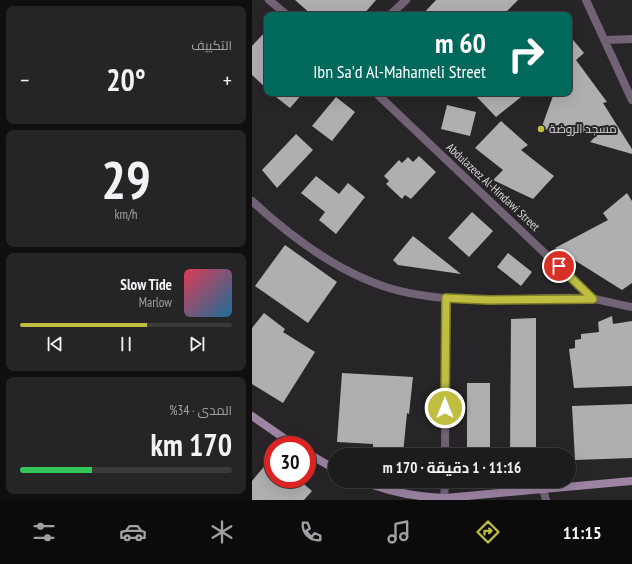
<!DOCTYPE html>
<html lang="ar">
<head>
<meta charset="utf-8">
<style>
	body { margin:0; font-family:"PT Sans Narrow",Cairo,sans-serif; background:#252526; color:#f1f3f6; direction:rtl; height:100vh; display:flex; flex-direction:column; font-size:15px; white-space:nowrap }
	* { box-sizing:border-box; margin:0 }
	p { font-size:13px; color:#a0a1a4 }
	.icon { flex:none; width:22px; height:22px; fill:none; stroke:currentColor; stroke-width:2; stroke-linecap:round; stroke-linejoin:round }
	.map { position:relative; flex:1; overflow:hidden; direction:ltr }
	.side { display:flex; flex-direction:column; gap:6px; padding:6px; background:#100f10; width:252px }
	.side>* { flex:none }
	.banner { position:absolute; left:12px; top:12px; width:308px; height:84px; border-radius:8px; box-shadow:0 4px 16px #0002,0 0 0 1px #3b3a3b; direction:rtl; background:#00695c; color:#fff; overflow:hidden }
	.speed { position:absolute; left:12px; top:436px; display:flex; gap:8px; font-size:20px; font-weight:700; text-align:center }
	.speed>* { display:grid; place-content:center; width:52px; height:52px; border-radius:50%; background:#1d1c1d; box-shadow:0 4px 16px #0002,0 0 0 1px #3b3a3b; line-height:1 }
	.speed .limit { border:6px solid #d22; background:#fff; color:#111 }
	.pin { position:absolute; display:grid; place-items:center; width:34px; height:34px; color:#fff; margin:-17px; border:2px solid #fff; border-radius:50%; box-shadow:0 1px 4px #0007 }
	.me { position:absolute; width:44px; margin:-22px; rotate:0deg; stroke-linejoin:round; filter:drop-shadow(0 0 3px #0008) }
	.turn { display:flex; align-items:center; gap:14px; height:84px; padding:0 20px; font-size:18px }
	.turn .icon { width:52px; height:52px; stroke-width:2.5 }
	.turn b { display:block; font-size:28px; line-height:34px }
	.big { font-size:30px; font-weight:700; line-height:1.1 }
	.side .widget { flex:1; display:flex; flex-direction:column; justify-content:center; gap:6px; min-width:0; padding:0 14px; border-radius:8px; background:#252526 }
	.side .dial { align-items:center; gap:0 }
	.dial b { font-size:52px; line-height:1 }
	.song { display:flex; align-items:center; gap:12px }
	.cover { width:48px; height:48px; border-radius:6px; background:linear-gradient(135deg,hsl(350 70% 55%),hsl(200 70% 35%)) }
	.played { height:4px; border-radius:2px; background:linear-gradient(90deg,#bfbe41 60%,#3b3a3b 60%) }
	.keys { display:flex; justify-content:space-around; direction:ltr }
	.heat { display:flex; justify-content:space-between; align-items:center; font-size:22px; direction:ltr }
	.charge { height:6px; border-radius:3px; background:linear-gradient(90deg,#34c759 34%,#3b3a3b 0) }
	.trip { position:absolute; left:76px; top:448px; width:248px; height:40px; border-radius:20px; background:#1d1c1d; box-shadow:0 4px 16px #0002,0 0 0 1px #3b3a3b; font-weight:700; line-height:40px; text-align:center; direction:rtl }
	.menu { display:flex; height:64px; justify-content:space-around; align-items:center; background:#0c0b0c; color:#a0a1a4 }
	.menu .icon { width:28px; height:28px }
	.menu .on { color:#bfbe41 }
	.menu b { font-size:18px; color:#f1f3f6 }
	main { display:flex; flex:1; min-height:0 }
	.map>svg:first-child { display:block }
	.building { fill:#b0aeb1 }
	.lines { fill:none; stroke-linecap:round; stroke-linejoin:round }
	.street { stroke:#716275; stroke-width:8 }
	.secondary { stroke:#9c84a2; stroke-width:8 }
	.route-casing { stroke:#7c7c2a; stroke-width:10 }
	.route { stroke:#bfbe41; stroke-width:7 }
	.poi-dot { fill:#bfbe41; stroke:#272527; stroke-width:1.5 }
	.labels { text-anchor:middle; stroke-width:4; stroke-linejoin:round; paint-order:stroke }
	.poi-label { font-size:12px; fill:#d9d7d9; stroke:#272527; text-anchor:start }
	.street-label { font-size:12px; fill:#d9d7d9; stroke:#272527 }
</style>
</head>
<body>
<main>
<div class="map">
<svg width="380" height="500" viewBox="0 0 380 500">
	<rect width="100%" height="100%" fill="#272527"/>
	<path class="building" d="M43,0H124L111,15H60Z
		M184,0H266L251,15H170Z
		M15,30V89L0,75V46Z
		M317,35L332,53L324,60L355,102L351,103L380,149V154L338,142L346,134L289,129L302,93L309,97L313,93H317Z
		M19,93H51L38,108Z
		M221,93H274L244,117Z
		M84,97L103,112L80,141L60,126Z
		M195,105L224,112L218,136L189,129Z
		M249,121L276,145L269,150L302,176L281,199L241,180L251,170L223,148Z
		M44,134L61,150L25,188L10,170Z
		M167,156L184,172L159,199L153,195L150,199L134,184L137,181L132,176L147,160L150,163L156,157L161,162Z
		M64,176L87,194L96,183L113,197L84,234L67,220L73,212L49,193Z
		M375,193L380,201V283L370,290L303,248L356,220L351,213Z
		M220,212L241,231L217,257L196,238Z
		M161,236L209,274L146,265L141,260Z
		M33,245L85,282L56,323L3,286Z
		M256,253L280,272L269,286L245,267Z
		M12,313L33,329L31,332L63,352L31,403L0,384V328Z
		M360,316L361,324L380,321V386L322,388L317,349L323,348V340L329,339V334L347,332L346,322Z
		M284,318V455H258L259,319Z
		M90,373L161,377L157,414L155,413L151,454L121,451V444L85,442Z
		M215,383H238V455H215Z
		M380,404V458L323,460L320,406Z
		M21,456V479H46L60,491L52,500H0V481Z"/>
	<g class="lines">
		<path class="street" d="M17,0L35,15
			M334,0L380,100
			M138,15L154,0
			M353,40L380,39
			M124,93L341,299
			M0,201C39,237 85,272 137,288C170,298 205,300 239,300C271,300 310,295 342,299C354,301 367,305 380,307
			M193,455L194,298
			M291,489L294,500
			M192,500L193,481"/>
		<path class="secondary" d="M0,416L42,445
			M55,453L83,469
			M111,481C137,492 164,497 193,498L380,481"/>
	</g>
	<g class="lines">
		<g class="route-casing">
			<path id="route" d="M193,408L194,298L237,300L341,299L307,266"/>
		</g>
		<use href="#route" class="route"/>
	</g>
	<circle class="poi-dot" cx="289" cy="129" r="4"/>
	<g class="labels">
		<g class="poi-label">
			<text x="297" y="133">مسجد الروضة</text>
		</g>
		<g class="street-label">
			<text transform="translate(241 187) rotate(43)" y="4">Abdulazeez Al-Hindawi Street</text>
		</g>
	</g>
</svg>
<div class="speed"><div class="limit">30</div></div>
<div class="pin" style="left:307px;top:266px;background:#d93025"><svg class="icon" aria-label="arrive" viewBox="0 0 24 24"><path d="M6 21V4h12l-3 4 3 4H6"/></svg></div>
<svg class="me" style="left:193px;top:408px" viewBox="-20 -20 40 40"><circle r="17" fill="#bfbe41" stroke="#fff" stroke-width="3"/><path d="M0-11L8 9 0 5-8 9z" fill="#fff"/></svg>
<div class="trip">11:16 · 1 دقيقة · 170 m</div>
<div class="banner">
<div class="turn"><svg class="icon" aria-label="right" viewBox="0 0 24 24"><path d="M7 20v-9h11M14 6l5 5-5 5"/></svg><div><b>60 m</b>Ibn Sa'd Al-Mahameli Street</div></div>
</div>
</div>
<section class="side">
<div class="widget"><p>التكييف</p>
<div class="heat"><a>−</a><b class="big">20°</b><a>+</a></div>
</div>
<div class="widget dial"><b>29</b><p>km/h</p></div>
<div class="widget">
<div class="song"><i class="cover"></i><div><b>Slow Tide</b><p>Marlow</p></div></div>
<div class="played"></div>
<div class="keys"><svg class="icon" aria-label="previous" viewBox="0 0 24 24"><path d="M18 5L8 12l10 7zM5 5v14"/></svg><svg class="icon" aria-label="pause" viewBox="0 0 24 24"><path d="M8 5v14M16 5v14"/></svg><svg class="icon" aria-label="next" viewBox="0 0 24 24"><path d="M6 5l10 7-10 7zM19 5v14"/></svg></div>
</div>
<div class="widget"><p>المدى · 34%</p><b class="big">170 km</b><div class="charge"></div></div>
</section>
</main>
<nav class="menu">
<b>11:15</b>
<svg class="icon on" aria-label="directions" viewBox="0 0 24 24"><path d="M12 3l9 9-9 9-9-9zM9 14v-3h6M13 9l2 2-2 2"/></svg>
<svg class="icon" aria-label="music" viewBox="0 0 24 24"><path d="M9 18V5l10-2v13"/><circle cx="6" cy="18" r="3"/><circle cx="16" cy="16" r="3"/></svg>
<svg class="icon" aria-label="phone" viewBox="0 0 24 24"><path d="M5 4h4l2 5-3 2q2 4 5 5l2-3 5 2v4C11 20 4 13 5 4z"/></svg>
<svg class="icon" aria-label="climate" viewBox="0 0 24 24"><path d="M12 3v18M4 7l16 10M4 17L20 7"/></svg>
<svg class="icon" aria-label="car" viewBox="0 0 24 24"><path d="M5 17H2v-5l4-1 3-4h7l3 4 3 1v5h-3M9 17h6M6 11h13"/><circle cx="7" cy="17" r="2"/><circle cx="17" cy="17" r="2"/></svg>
<svg class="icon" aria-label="filters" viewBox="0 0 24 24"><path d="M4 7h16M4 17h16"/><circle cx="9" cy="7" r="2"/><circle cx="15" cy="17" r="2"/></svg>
</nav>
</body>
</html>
